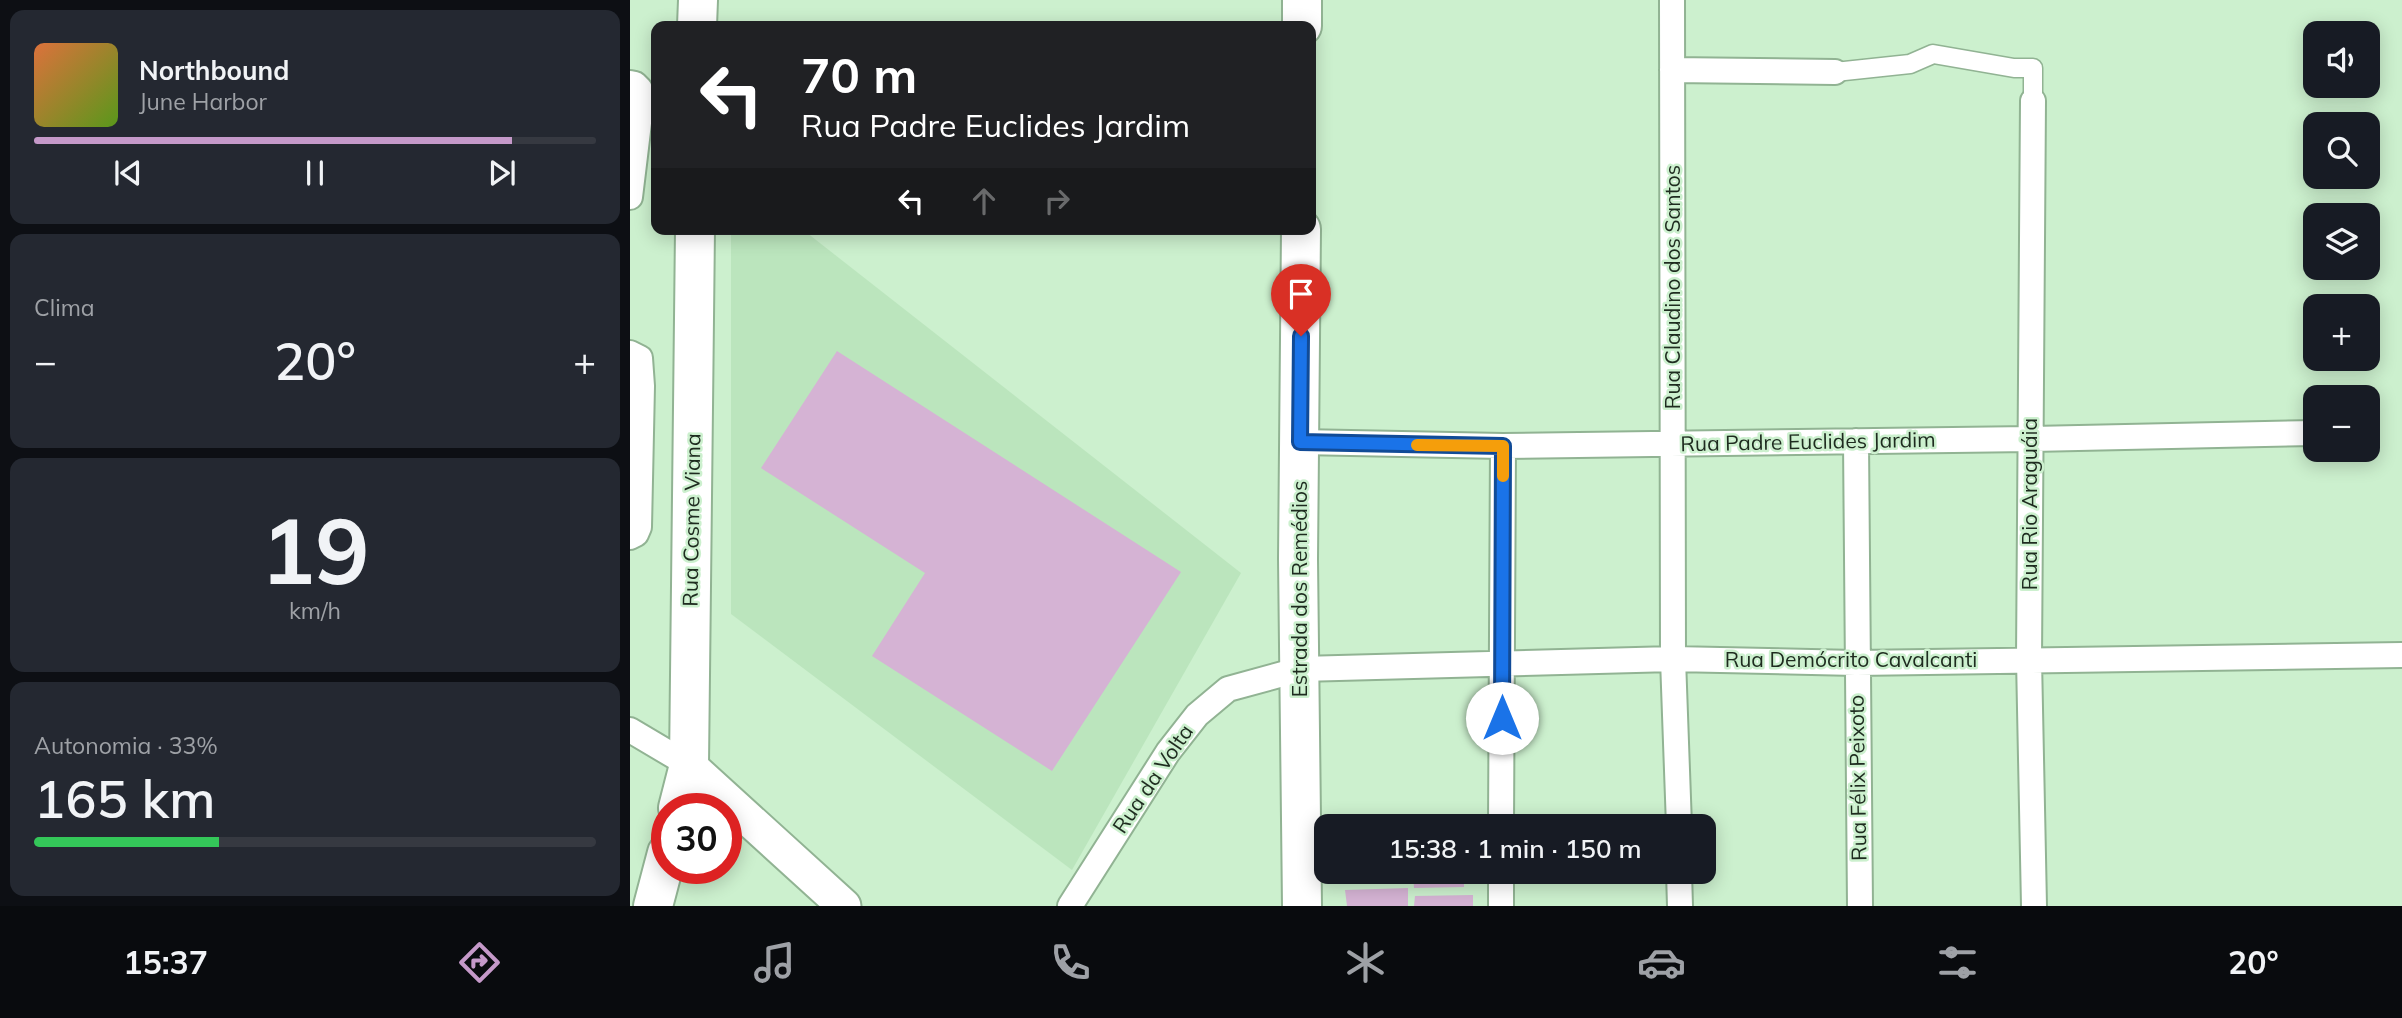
<!DOCTYPE html>
<html lang="pt">
<head>
<meta charset="utf-8">
<style>
	body { margin:0; font-family:Mulish,sans-serif; background:#242831; color:#f1f3f6; height:100vh; display:flex; flex-direction:column; font-size:26px; white-space:nowrap }
	* { box-sizing:border-box; margin:0 }
	p { font-size:23px; color:#9ea1a6 }
	.icon { flex:none; width:38px; height:38px; fill:none; stroke:currentColor; stroke-width:2; stroke-linecap:round; stroke-linejoin:round }
	.map { position:relative; flex:1; overflow:hidden }
	.details { display:flex; flex-direction:column; gap:10px; padding:10px; background:#0d0f14; width:630px }
	.details>* { flex:none }
	.hud { position:absolute; left:21px; top:21px; width:665px; height:214px; border-radius:14px; box-shadow:0 4px 18px #0003; background:#202124; color:#fff; overflow:hidden }
	.buttons { position:absolute; left:1673px; top:21px; display:grid; gap:14px }
	.buttons a { display:grid; place-items:center; width:77px; height:77px; border-radius:14px; background:#171b24; box-shadow:0 4px 18px #0003; font-size:35px }
	.speed { position:absolute; left:21px; top:793px; display:flex; gap:14px; font-size:35px; font-weight:700; text-align:center }
	.speed>* { display:grid; place-content:center; width:91px; height:91px; border-radius:50%; background:#171b24; box-shadow:0 4px 18px #0003; line-height:1 }
	.speed .limit { border:10px solid #d22; background:#fff; color:#111 }
	.pin { position:absolute; display:grid; place-items:center; width:60px; height:60px; color:#fff; margin:-72px -30px; border-radius:50% 50% 50% 0; rotate:-45deg; box-shadow:0 0 7px #0007 }
	.pin .icon { rotate:45deg }
	.me { position:absolute; width:77px; margin:-38px; rotate:0deg; stroke-linejoin:round; filter:drop-shadow(0 0 5px #0008) }
	.turn { display:flex; align-items:center; gap:24px; height:147px; padding:0 35px; font-size:32px }
	.turn .icon { width:91px; height:91px; stroke-width:2.5 }
	.turn b { display:block; font-size:49px; line-height:60px }
	.lanes { display:flex; align-items:center; height:66px; padding:0 35px; background:#0003; justify-content:center; gap:35px; direction:ltr }
	.lanes .off { opacity:.35 }
	.big { font-size:52px; font-weight:600; line-height:1.1 }
	.details .tile { flex:1; display:flex; flex-direction:column; justify-content:center; gap:10px; min-width:0; padding:0 24px; border-radius:14px; background:#242831 }
	.details .dial { align-items:center; gap:0 }
	.dial b { font-size:91px; line-height:1 }
	.song { display:flex; align-items:center; gap:21px }
	.cover { width:84px; height:84px; border-radius:10px; background:linear-gradient(135deg,hsl(20 70% 55%),hsl(90 70% 35%)) }
	.played { height:7px; border-radius:4px; background:linear-gradient(90deg,#c599c9 85%,#363941 85%) }
	.keys { display:flex; justify-content:space-around; direction:ltr }
	.heat { display:flex; justify-content:space-between; align-items:center; font-size:38px; direction:ltr }
	.charge { height:10px; border-radius:5px; background:linear-gradient(90deg,#34c759 33%,#363941 0) }
	.trip { position:absolute; left:684px; top:814px; width:402px; height:70px; border-radius:14px; background:#171b24; box-shadow:0 4px 18px #0003; font-weight:600; line-height:70px; text-align:center }
	.dock { display:flex; height:112px; justify-content:space-around; align-items:center; background:#090b0e; color:#9ea1a6 }
	.dock .icon { width:49px; height:49px }
	.dock .current { color:#c599c9 }
	.dock b { font-size:32px; color:#f1f3f6 }
	main { display:flex; flex:1; min-height:0 }
	.map>svg:first-child { display:block }
	.built { fill:#bbe5bd }
	.building { fill:#d5b3d4 }
	.lines { fill:none; stroke-linecap:round; stroke-linejoin:round }
	.pedestrian-casing { stroke:#91b393; stroke-width:21 }
	.minor-casing { stroke:#91b393; stroke-width:28 }
	.secondary-casing { stroke:#91b393; stroke-width:37 }
	.primary-casing { stroke:#91b393; stroke-width:42 }
	.pedestrian { stroke:#fff; stroke-width:18 }
	.minor { stroke:#fff; stroke-width:24 }
	.secondary { stroke:#fff; stroke-width:33 }
	.primary { stroke:#fff; stroke-width:38 }
	.route-casing { stroke:#114b97; stroke-width:18 }
	.route { stroke:#1a73e8; stroke-width:12 }
	.slow { stroke:#f59e0b; stroke-width:12 }
	.labels { text-anchor:middle; stroke-width:5; stroke-linejoin:round; paint-order:stroke }
	.street-label { font-size:21px; fill:#1e2b1f; stroke:#ccf0ce }
</style>
</head>
<body>
<main>
<section class="details">
<div class="tile">
<div class="song"><i class="cover"></i><div><b>Northbound</b><p>June Harbor</p></div></div>
<div class="played"></div>
<div class="keys"><svg class="icon" aria-label="previous" viewBox="0 0 24 24"><path d="M18 5L8 12l10 7zM5 5v14"/></svg><svg class="icon" aria-label="pause" viewBox="0 0 24 24"><path d="M8 5v14M16 5v14"/></svg><svg class="icon" aria-label="next" viewBox="0 0 24 24"><path d="M6 5l10 7-10 7zM19 5v14"/></svg></div>
</div>
<div class="tile"><p>Clima</p>
<div class="heat"><a>−</a><b class="big">20°</b><a>+</a></div>
</div>
<div class="tile dial"><b>19</b><p>km/h</p></div>
<div class="tile"><p>Autonomia · 33%</p><b class="big">165 km</b><div class="charge"></div></div>
</section>
<div class="map">
<svg width="1772" height="906" viewBox="0 0 1772 906">
	<rect width="100%" height="100%" fill="#ccf0ce"/>
	<path class="built" d="M101,229H172L611,573L442,870L101,614Z"/>
	<path class="building" d="M207,351L551,572L422,771L242,656L295,573L131,468Z
		M695,872H715L714,884L695,881Z
		M718,872H768L769,878L718,880Z
		M783,872H834V887L784,888Z
		M778,888V906H717L715,890Z
		M843,895V906H784L785,896Z"/>
	<g class="lines">
		<g class="pedestrian-casing">
			<path id="pedestrian" d="M1205,72L1280,64L1303,54L1384,68H1403V101"/>
		</g>
		<g class="minor-casing">
			<path id="minor" d="M1042,0L1043,659L1049,826
				M1042,70L1205,72
				M0,83L5,84L10,89L12,98L0,197
				M1403,101L1399,659L1404,906
				M0,353L10,358L12,386L9,527L6,534L0,537
				M1226,441L1230,906
				M670,442L873,446L1400,439L1685,433
				M0,730L59,765
				M871,826L873,446
				M1049,872L1050,906
				M440,906L538,752L567,715L598,689L671,669L1043,659L1226,663L1772,655
				M871,906V872"/>
		</g>
		<g class="secondary-casing">
			<path id="secondary" d="M59,765L214,906"/>
		</g>
		<g class="primary-casing">
			<path id="primary" d="M67,26L68,0
				M672,26V0
				M671,229L668,559L672,906
				M48,808L59,765L65,229
				M23,906L37,853"/>
		</g>
		<use href="#pedestrian" class="pedestrian"/>
		<use href="#minor" class="minor"/>
		<use href="#secondary" class="secondary"/>
		<use href="#primary" class="primary"/>
	</g>
	<g class="lines">
		<g class="route-casing">
			<path id="route" d="M671,336L670,442L873,446L872,718"/>
		</g>
		<use href="#route" class="route"/>
		<path class="slow" d="M787,445L873,446V476"/>
	</g>
	<g class="labels">
		<g class="street-label">
			<text transform="translate(1043 287) rotate(-90)" y="7">Rua Claudino dos Santos</text>
			<text transform="translate(1178 442) rotate(-1)" y="7">Rua Padre Euclides Jardim</text>
			<text transform="translate(1400 504) rotate(-90)" y="7">Rua Rio Araguáia</text>
			<text transform="translate(62 520) rotate(-89)" y="7">Rua Cosme Viana</text>
			<text transform="translate(670 589) rotate(-90)" y="7">Estrada dos Remédios</text>
			<text x="1221" y="667">Rua Demócrito Cavalcanti</text>
			<text transform="translate(1228 778) rotate(-91)" y="7">Rua Félix Peixoto</text>
			<text transform="translate(523 779) rotate(-56)" y="7">Rua da Volta</text>
		</g>
	</g>
</svg>
<div class="buttons">
<a><svg class="icon" aria-label="sound" viewBox="0 0 24 24"><path d="M4 9h4l5-4v14l-5-4H4zM17 9q2 3 0 6"/></svg></a>
<a><svg class="icon" aria-label="search" viewBox="0 0 24 24"><circle cx="10" cy="10" r="6"/><path d="M15 15l6 6"/></svg></a>
<a><svg class="icon" aria-label="layers" viewBox="0 0 24 24"><path d="M12 4l9 5-9 5-9-5zM3 14l9 5 9-5"/></svg></a>
<a>+</a>
<a>−</a>
</div>
<div class="speed"><div class="limit">30</div></div>
<div class="pin" style="left:671px;top:336px;background:#d93025"><svg class="icon" aria-label="arrive" viewBox="0 0 24 24"><path d="M6 21V4h12l-3 4 3 4H6"/></svg></div>
<svg class="me" style="left:872px;top:718px" viewBox="-20 -20 40 40"><circle r="19" fill="#fff"/><path d="M0-13L10 11 0 6-10 11z" fill="#1a73e8"/></svg>
<div class="trip">15:38 · 1 min · 150 m</div>
<div class="hud">
<div class="turn"><svg class="icon" aria-label="left" viewBox="0 0 24 24"><path d="M17 20v-9H6M10 6l-5 5 5 5"/></svg><div><b>70 m</b>Rua Padre Euclides Jardim</div></div>
<div class="lanes"><svg class="icon" aria-label="left" viewBox="0 0 24 24"><path d="M17 20v-9H6M10 6l-5 5 5 5"/></svg><svg class="icon off" aria-label="ahead" viewBox="0 0 24 24"><path d="M12 20V5M6 11l6-6 6 6"/></svg><svg class="icon off" aria-label="right" viewBox="0 0 24 24"><path d="M7 20v-9h11M14 6l5 5-5 5"/></svg></div>
</div>
</div>
</main>
<nav class="dock">
<b>15:37</b>
<svg class="icon current" aria-label="directions" viewBox="0 0 24 24"><path d="M12 3l9 9-9 9-9-9zM9 14v-3h6M13 9l2 2-2 2"/></svg>
<svg class="icon" aria-label="music" viewBox="0 0 24 24"><path d="M9 18V5l10-2v13"/><circle cx="6" cy="18" r="3"/><circle cx="16" cy="16" r="3"/></svg>
<svg class="icon" aria-label="phone" viewBox="0 0 24 24"><path d="M5 4h4l2 5-3 2q2 4 5 5l2-3 5 2v4C11 20 4 13 5 4z"/></svg>
<svg class="icon" aria-label="climate" viewBox="0 0 24 24"><path d="M12 3v18M4 7l16 10M4 17L20 7"/></svg>
<svg class="icon" aria-label="car" viewBox="0 0 24 24"><path d="M5 17H2v-5l4-1 3-4h7l3 4 3 1v5h-3M9 17h6M6 11h13"/><circle cx="7" cy="17" r="2"/><circle cx="17" cy="17" r="2"/></svg>
<svg class="icon" aria-label="filters" viewBox="0 0 24 24"><path d="M4 7h16M4 17h16"/><circle cx="9" cy="7" r="2"/><circle cx="15" cy="17" r="2"/></svg>
<b>20°</b>
</nav>
</body>
</html>
